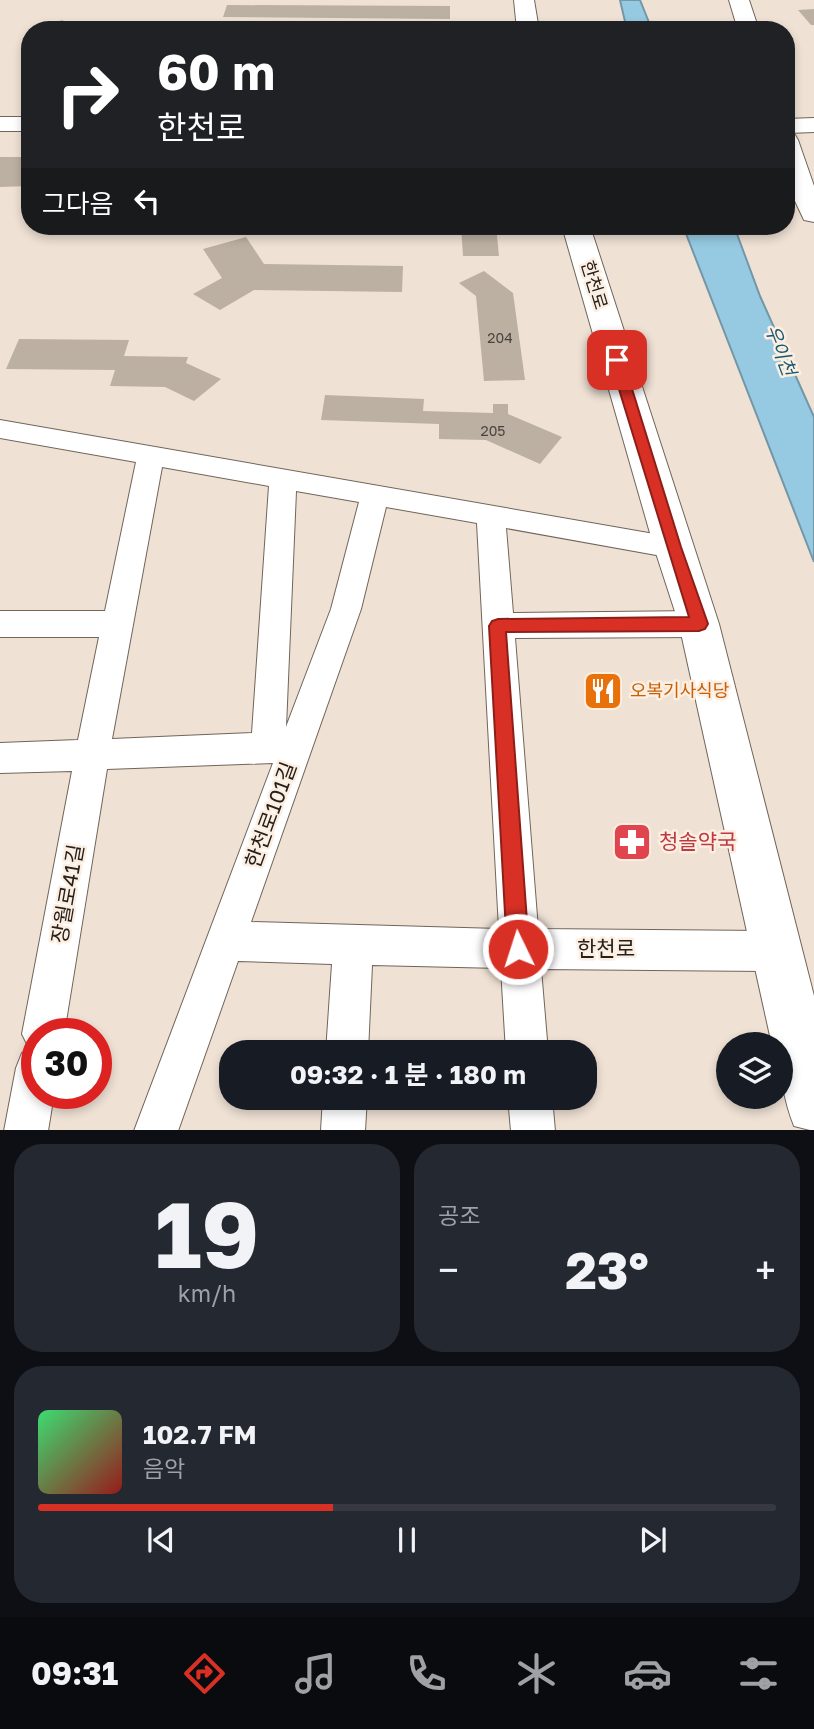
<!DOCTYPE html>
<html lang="ko">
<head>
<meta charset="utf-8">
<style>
	body { margin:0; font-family:"Golos Text","Noto Sans KR",sans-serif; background:#242831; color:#f1f3f6; height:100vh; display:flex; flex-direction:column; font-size:26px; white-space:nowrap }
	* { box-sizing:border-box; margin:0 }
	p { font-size:23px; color:#9ea1a6 }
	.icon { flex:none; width:38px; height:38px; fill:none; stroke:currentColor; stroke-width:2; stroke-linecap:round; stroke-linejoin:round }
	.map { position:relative; height:1130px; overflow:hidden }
	.side { display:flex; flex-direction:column; gap:14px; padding:14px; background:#0d0f14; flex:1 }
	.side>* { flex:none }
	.hud { position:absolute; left:21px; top:21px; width:774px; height:214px; border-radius:28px; box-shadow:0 4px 10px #0003; background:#202124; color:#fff; overflow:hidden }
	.fabs { position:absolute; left:716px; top:1032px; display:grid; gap:14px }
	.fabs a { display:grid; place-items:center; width:77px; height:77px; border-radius:50%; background:#171b24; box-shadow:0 4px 10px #0003; font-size:35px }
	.speed { position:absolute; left:21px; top:1018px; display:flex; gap:14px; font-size:35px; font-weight:700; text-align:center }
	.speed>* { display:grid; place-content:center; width:91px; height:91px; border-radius:50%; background:#171b24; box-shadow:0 4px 10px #0003; line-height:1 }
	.speed .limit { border:10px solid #d22; background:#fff; color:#111 }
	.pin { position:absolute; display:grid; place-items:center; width:60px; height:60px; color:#fff; margin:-30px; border-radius:14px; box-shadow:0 4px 10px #0006 }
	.me { position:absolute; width:77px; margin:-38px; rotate:356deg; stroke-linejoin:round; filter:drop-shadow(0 0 5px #0008) }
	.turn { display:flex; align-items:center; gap:24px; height:147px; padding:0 21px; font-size:32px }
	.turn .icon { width:91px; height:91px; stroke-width:2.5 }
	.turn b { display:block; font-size:49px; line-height:60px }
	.then { display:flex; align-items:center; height:66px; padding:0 21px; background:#0003; gap:14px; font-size:26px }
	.big { font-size:52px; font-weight:700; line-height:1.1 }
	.side .tile { flex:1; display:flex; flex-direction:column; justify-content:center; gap:10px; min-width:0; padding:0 24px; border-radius:28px; background:#242831 }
	.side .dial { align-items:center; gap:0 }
	.dial b { font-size:91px; line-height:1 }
	.song { display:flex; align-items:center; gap:21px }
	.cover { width:84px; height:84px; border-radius:10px; background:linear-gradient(135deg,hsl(140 70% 55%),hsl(0 70% 35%)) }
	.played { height:7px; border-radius:4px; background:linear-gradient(90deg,#d93025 40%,#363941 40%) }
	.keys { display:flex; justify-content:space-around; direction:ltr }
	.heat { display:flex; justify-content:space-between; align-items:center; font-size:38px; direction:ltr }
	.side .tiles { flex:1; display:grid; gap:14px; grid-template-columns:1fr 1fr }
	.tile:last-child { grid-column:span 2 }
	.trip { position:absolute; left:219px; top:1040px; width:378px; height:70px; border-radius:28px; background:#171b24; box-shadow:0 4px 10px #0003; font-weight:700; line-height:70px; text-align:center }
	.menu { display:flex; height:112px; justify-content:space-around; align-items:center; background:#090b0e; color:#9ea1a6 }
	.menu .icon { width:49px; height:49px }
	.menu .selected { color:#d93025 }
	.menu b { font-size:32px; color:#f1f3f6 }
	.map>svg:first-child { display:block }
	.water { fill:#96cae2; stroke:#7497a7; stroke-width:2 }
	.building { fill:#bcb0a3 }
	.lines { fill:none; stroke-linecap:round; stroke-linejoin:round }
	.street-casing { stroke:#71655a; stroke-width:2 }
	.secondary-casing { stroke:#71655a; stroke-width:2 }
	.street { fill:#fff; fill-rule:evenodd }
	.secondary { fill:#fff; fill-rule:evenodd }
	.route { fill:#d93025; stroke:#8d1f18; stroke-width:2 }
	.labels { text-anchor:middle; stroke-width:5; stroke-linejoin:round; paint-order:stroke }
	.number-label { font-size:14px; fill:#4b443e }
	.street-label { font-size:18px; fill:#25201c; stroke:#fceee1 }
	.food-label { font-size:18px; fill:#c56008; stroke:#fceee1; text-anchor:start }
	.water-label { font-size:19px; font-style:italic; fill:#185a73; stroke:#fceee1 }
	.near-street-label { font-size:21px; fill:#25201c; stroke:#fceee1 }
	.near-health-label { font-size:21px; fill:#be3a42; stroke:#fceee1; text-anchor:start }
</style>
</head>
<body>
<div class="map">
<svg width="814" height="1131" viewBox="0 0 814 1131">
	<rect width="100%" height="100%" fill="#efe1d4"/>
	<path class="water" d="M620,0H640L652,30H627Z
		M683,226H734L760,296L814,417V562Z"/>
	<path class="building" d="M227,5L450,6V19L223,17Z
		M814,9V25H811L798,10Z
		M62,20L81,30H37V29Z
		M0,157H30V186L0,187Z
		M461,226H496L499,256H463Z
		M246,237L264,264L403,266L402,292L254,290L220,310L193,294L222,278L203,249Z
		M484,271L513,293L525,380L484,381L476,296L459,283Z
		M19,339L129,340L124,356L188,357L186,363L221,379L194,401L165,387L110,386L115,370L6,369Z
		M325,395L424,399L423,411L493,413V404H508V414L562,437L540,464L486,440L439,439V424L321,420Z"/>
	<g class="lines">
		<g class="street-casing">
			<path id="street" d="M0,420L683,539L688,547L683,555L673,558L506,528L513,613L699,611L710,615L715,624L710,633L699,637L515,638L538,929L775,931L789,937L795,951L789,965L775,971L541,969L548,1052H506L501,968L372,965L368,1052H326L332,964L238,961L178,1131H134L273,763L107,769L64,1034H37V1094H54L48,1131H4L16,1068L22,1053L30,1050L22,1034L72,771L0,773V743L78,740L99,637H0V611H105L136,462L0,438ZM162,467L269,486L252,733L112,739ZM296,491L359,502L331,609L286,727ZM386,507L477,523L499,929L251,922L361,609Z
				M323,1097H367L365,1131H321Z
				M508,1097H552L555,1131H511Z"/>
		</g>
		<g class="secondary-casing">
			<path id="secondary" d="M514,0H534L539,30H517Z
				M729,0H749L759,30H738Z
				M0,117H30V131H0Z
				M814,118V132L788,133L795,135L798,140L814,186V222L804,220L786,182V119Z
				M562,226H590L719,624L814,996V1131L794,1126C783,1098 780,1074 780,1045H772L679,624L654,547Z"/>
		</g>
		<use href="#street" class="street"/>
		<use href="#secondary" class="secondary"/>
	</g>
	<path class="route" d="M617,356L623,360L681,547L708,624L705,629L699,631L506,632L529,949L525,956L518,959L511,956L507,949L489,626L492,621L498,619L689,617L610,360Z"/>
	<defs>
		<g id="restaurant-square" transform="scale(2.0125)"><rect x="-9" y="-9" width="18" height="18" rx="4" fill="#e8710a" stroke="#fceee1"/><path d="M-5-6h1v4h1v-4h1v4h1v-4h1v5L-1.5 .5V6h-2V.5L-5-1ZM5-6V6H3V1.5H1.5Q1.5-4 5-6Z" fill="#fff"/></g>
		<g id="pharmacy-square" transform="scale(2.0125)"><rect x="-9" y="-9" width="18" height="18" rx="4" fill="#e0444e" stroke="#fceee1"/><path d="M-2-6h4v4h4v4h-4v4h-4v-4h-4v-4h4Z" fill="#fff"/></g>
	</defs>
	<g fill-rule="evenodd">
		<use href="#restaurant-square" x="603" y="691"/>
		<use href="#pharmacy-square" x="632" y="842"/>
	</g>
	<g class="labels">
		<g class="number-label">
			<text x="500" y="343">204</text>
			<text x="493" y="436">205</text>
		</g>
		<g class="street-label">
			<text transform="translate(594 285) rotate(73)" y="6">한천로</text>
		</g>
		<g class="food-label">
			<text x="630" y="697">오복기사식당</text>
		</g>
		<g class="water-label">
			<text transform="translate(781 350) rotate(69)" y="7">우이천</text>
		</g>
		<g class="near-street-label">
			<text transform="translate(271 815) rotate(-70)" y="7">한천로101길</text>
			<text transform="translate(68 894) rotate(-80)" y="7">장월로41길</text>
			<text x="606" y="956">한천로</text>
		</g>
		<g class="near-health-label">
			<text x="659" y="849">청솔약국</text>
		</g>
	</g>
</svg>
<div class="fabs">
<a><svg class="icon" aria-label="layers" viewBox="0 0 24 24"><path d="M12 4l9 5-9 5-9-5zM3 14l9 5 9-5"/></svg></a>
</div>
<div class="speed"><div class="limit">30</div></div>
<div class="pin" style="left:617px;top:360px;background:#d93025"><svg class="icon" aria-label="arrive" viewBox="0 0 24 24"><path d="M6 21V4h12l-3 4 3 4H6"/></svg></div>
<svg class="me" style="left:518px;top:949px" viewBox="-20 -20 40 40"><circle r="17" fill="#d93025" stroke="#fff" stroke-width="3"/><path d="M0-11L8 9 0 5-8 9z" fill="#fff"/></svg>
<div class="trip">09:32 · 1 분 · 180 m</div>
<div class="hud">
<div class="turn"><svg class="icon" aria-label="right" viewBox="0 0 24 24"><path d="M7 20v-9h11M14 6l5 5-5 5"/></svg><div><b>60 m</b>한천로</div></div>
<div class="then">그다음<svg class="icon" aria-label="left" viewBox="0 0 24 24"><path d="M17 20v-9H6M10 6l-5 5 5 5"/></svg></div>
</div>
</div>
<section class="side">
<div class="tiles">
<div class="tile dial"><b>19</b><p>km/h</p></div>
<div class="tile"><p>공조</p>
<div class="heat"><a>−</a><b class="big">23°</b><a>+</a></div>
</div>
<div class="tile">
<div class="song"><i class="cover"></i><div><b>102.7 FM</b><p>음악</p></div></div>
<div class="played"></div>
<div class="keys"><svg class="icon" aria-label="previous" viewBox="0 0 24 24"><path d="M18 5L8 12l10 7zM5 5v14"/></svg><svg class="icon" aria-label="pause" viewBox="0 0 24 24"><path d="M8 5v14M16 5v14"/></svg><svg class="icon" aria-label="next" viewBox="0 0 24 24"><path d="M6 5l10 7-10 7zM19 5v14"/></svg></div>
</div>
</div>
</section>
<nav class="menu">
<b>09:31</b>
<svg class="icon selected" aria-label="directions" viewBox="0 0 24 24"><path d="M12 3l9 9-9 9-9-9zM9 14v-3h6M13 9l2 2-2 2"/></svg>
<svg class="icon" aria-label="music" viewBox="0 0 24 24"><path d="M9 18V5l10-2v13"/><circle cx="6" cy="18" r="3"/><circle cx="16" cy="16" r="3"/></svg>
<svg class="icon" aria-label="phone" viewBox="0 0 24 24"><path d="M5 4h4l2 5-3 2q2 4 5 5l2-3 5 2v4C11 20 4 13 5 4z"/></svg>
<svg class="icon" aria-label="climate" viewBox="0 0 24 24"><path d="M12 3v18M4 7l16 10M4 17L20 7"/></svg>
<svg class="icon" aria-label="car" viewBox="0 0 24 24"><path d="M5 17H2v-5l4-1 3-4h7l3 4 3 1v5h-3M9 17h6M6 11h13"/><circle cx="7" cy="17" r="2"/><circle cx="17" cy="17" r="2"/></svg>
<svg class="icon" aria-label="filters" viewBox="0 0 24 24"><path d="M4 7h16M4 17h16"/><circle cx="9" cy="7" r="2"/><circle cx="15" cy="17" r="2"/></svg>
</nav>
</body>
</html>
